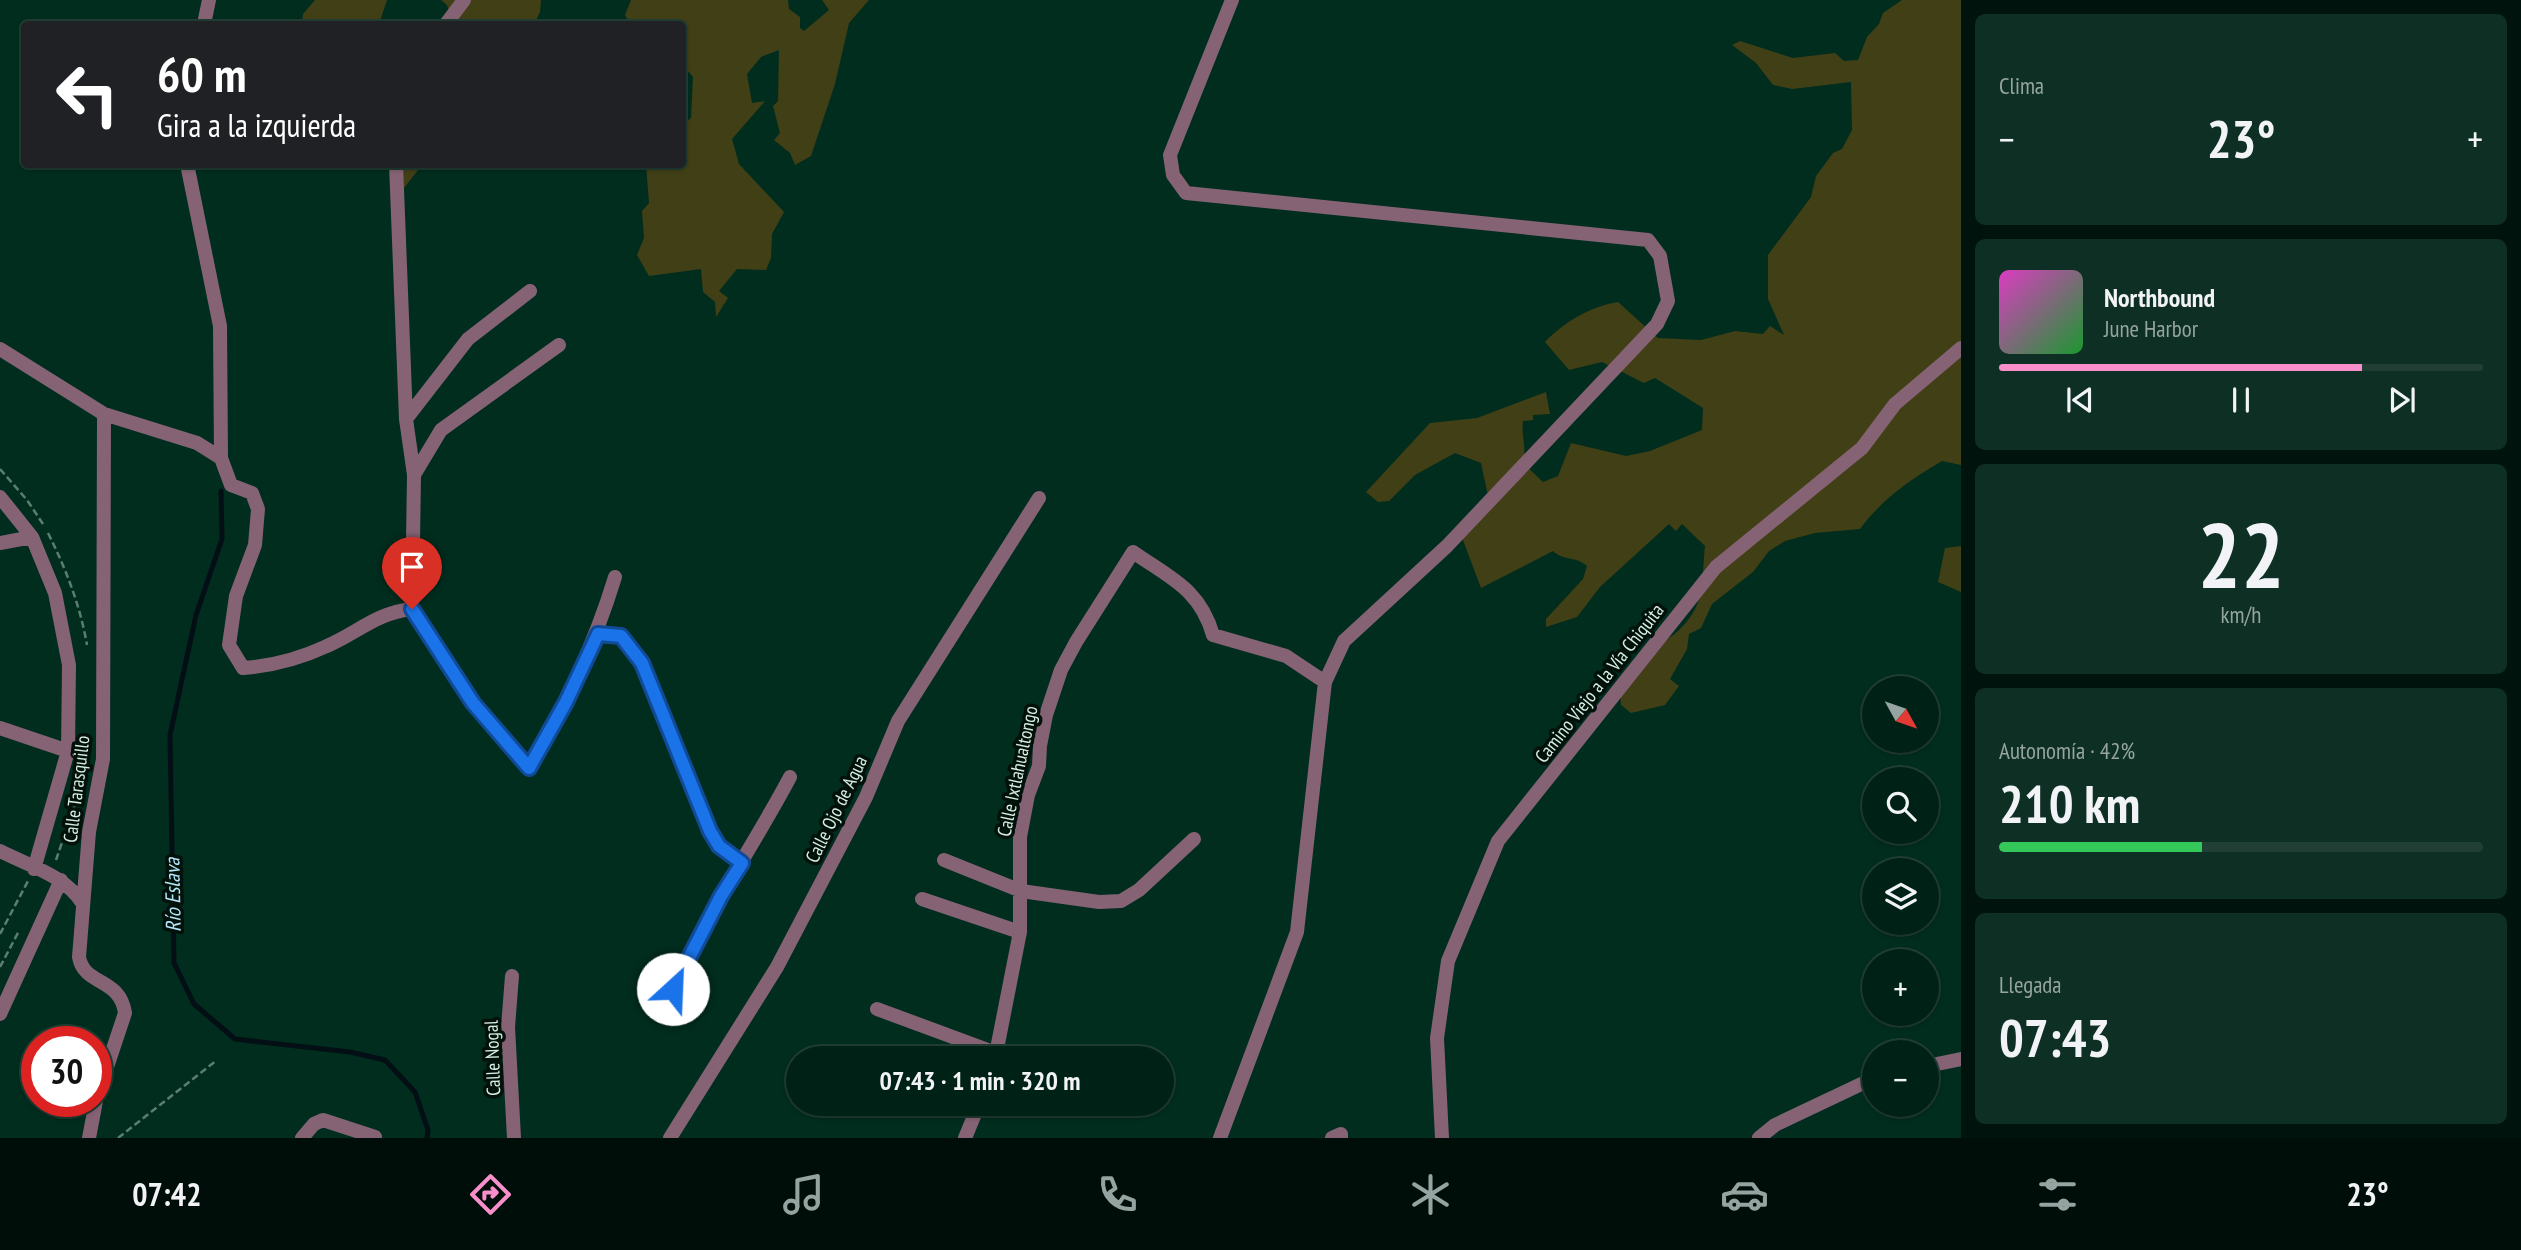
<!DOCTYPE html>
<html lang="es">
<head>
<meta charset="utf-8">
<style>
	body { margin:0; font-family:"PT Sans Narrow",sans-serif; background:#0e2f23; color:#f1f3f6; height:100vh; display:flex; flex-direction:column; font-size:26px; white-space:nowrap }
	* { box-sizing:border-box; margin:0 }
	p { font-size:23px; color:#95a4a1 }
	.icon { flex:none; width:38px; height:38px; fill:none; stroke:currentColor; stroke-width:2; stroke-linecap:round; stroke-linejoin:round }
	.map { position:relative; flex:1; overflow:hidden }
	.sheet { display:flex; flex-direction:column; gap:14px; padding:14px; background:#00130c; width:560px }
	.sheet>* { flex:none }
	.top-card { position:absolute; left:21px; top:21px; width:665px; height:147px; border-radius:7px; box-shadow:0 2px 5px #0004,0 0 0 2px #223f35; background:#202124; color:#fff; overflow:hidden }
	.needle { width:46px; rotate:130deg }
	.controls { position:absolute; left:1862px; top:676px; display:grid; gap:14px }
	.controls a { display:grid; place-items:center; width:77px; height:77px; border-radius:50%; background:#002216; box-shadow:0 2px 5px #0004,0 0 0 2px #223f35; font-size:35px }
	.speed { position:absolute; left:21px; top:1026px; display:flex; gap:14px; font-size:35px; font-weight:700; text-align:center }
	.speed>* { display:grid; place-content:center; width:91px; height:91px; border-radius:50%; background:#002216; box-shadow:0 2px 5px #0004,0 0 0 2px #223f35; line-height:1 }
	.speed .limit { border:10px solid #d22; background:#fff; color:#111 }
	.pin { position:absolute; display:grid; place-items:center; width:60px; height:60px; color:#fff; margin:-72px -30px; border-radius:50% 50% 50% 0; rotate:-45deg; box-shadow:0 0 7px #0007 }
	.pin .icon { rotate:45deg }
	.me { position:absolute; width:77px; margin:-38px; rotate:25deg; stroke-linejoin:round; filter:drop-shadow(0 0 5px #0008) }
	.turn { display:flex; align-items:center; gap:24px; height:147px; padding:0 21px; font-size:32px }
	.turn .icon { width:91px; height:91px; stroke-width:2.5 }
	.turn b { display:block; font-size:49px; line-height:60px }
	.big { font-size:52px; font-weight:700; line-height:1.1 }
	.sheet .widget { flex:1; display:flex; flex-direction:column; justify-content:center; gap:10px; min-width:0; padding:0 24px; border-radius:10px; background:#0e2f23 }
	.sheet .dial { align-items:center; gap:0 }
	.dial b { font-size:91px; line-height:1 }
	.song { display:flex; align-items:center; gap:21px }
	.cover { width:84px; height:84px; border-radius:10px; background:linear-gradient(135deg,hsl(310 70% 55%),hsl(130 70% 35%)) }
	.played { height:7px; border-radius:4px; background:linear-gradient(90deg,#f98fca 75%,#223f35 75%) }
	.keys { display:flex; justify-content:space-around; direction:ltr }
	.heat { display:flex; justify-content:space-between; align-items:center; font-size:38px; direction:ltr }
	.charge { height:10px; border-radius:5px; background:linear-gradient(90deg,#34c759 42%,#223f35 0) }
	.trip { position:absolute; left:786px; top:1046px; width:388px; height:70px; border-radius:35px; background:#002216; box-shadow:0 2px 5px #0004,0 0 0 2px #223f35; font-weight:700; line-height:70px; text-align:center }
	.menu { display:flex; height:112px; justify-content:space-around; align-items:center; background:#000e09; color:#95a4a1 }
	.menu .icon { width:49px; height:49px }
	.menu .active { color:#f98fca }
	.menu b { font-size:32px; color:#f1f3f6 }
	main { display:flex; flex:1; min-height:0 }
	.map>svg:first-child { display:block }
	.green { fill:#413f15 }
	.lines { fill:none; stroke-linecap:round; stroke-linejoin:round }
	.stream { stroke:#030f14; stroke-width:5 }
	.path { stroke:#5b7e71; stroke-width:2.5; stroke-dasharray:7 3.5; stroke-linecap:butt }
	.minor { stroke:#856375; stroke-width:14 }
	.route-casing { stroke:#114b97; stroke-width:18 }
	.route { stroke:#1a73e8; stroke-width:12 }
	.labels { text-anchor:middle; stroke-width:7; stroke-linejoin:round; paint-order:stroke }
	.street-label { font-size:19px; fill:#d7eee3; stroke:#02120b }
	.water-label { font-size:21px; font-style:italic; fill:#b6e6fb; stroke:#02120b }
</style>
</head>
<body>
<main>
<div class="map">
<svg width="1961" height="1138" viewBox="0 0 1961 1138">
	<rect width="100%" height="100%" fill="#002d1e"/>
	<path class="green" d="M315,0H387L379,24H302L303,14Z
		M441,0H541L540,12L534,24H453L447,5Z
		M631,0H788L789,9L800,17V28L804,31L829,10L822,0H869L849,23L835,84L811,156L795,165L790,153L774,140L780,133L773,106L778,101L779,50L761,57L747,74L752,103L765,101L732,139L739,164L784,212L772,234L771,258L766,270L737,269L719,291L728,298L716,317L715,302L703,292L701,269L649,276L637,255L644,238L642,211L649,203L646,165L682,164L683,124L691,118L693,77L683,65L682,24H630L625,15Z
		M1902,0H1961V465L1942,461C1910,480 1882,499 1860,529L1815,533L1785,541L1769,551L1753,572L1712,604L1701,628L1689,634L1687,649L1670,679L1679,686L1665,705L1631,713L1621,705L1620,693C1642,680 1633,672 1648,655C1656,646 1669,639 1678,631C1707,604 1701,582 1705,546L1682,524L1676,531L1669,524L1600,587L1577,617L1546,627V619L1583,579L1587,566C1576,556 1563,561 1553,551L1481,588L1461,535L1488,496L1481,463L1455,453L1415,475L1389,501L1378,502L1366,492L1430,423L1477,418L1546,392L1550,414L1533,415V420L1523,421C1521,436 1527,448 1523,463L1543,482L1558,476L1571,443L1626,456L1650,451L1702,430L1703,408L1655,378L1644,383L1602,362L1569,370L1545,342C1564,322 1591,306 1618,302L1658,338L1701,340L1735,331L1763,334L1770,326L1784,335L1768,299V255L1811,197L1816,176L1833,153L1842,149L1852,130L1851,82L1792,89L1773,85L1756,63L1732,45L1740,41L1793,58L1835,53L1844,61L1858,60L1867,37L1879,24L1883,13Z
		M397,164L422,165L404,188Z
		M1961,546V592L1938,582L1945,548Z"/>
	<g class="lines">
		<path class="stream" d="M221,491L222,539L196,615L170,735L174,963L194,1004L235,1039L350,1052L385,1060L415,1092L428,1130L427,1138"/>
		<path class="path" d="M0,469L27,500L43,524
			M48,533C66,569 80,605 87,645
			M56,860L81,787
			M0,934L28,881
			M0,967L19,931
			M118,1138L217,1060"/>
		<path class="minor" d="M204,24L209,0
			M446,24L464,0
			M187,164L220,326L221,458
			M396,164L406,419
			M0,349L104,414L197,443L221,458L231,485L252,493L258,509L255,545L236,596L229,645L243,668C273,666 299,659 327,646C359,632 376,613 412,609L473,703L529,768C566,702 593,649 615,577
			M414,475L406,419L468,339L530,291
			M0,497L32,537L55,593L69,665L68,751L34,869
			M0,543L32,537
			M412,609L414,475L441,430L559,345
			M598,634L621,636L642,663L710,831L719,846L742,863
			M0,728L68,751
			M0,851C29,866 65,875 83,904
			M944,860L1021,891L1099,902L1121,901L1139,890L1194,839
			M922,899L1020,932
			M512,976L508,1027L514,1138
			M667,1004C698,924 750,853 790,777
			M877,1009L996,1053
			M0,1014L61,880
			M995,1059L1020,932V837L1028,795L1039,766L1040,746L1046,715L1061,670L1076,642L1133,552C1170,578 1200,589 1213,635L1286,656L1325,682
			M1927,1066L1961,1059
			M96,1100L125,1013C120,977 84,986 79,957L89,832L103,759L104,414
			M89,1138L96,1101
			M302,1138L314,1124L323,1120L375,1137
			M670,1138L777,967L866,797L898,721L1039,498
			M965,1138L979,1104
			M1220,1138L1297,932L1325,682L1344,641L1447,546L1657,324L1668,301L1660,256L1648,240L1186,193L1173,175L1170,155L1232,0
			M1332,1138L1341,1134V1138
			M1442,1138L1437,1038L1448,961L1498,841L1716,567L1862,448L1895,404L1961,348
			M1759,1138L1775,1125L1874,1078"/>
	</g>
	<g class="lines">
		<g class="route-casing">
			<path id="route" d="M412,609L473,703L529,768L566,702L598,634L621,636L642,663L710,831L719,846L742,863L721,896L673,989"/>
		</g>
		<use href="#route" class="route"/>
	</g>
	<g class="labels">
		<g class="street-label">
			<text transform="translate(1599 683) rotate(-52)" y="7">Camino Viejo a la Vía Chiquita</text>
			<text transform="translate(1017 771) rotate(-78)" y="7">Calle Ixtlahualtongo</text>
			<text transform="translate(76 789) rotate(-83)" y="7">Calle Tarasquillo</text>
			<text transform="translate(836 809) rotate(-64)" y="7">Calle Ojo de Agua</text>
			<text transform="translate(492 1058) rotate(-92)" y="7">Calle Nogal</text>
		</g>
		<g class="water-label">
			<text transform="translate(173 895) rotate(-91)" y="7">Río Eslava</text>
		</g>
	</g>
</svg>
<div class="controls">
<a><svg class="needle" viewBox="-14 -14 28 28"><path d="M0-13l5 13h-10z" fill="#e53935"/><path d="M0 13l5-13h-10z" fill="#95a4a1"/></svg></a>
<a><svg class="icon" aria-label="search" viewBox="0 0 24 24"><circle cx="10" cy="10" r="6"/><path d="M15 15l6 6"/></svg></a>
<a><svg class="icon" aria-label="layers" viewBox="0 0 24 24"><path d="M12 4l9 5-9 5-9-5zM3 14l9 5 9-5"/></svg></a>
<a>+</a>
<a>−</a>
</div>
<div class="speed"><div class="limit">30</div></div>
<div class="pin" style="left:412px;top:609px;background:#d93025"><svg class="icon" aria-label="arrive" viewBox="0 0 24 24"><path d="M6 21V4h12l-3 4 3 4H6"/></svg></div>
<svg class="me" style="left:673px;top:989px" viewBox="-20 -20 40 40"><circle r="19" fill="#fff"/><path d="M0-13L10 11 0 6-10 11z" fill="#1a73e8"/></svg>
<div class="trip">07:43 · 1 min · 320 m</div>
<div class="top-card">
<div class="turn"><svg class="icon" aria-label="left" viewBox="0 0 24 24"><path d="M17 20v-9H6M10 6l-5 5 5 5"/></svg><div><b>60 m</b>Gira a la izquierda</div></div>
</div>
</div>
<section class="sheet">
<div class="widget"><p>Clima</p>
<div class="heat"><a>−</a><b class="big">23°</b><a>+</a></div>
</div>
<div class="widget">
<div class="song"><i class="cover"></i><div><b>Northbound</b><p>June Harbor</p></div></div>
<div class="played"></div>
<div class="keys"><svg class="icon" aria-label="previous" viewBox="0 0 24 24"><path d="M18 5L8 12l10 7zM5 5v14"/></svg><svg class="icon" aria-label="pause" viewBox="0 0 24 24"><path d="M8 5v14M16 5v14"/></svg><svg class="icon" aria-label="next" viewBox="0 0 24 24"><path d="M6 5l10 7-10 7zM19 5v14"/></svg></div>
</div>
<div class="widget dial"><b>22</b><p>km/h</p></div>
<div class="widget"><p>Autonomía · 42%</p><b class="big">210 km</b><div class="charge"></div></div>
<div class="widget"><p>Llegada</p><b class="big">07:43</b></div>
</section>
</main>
<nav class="menu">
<b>07:42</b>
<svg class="icon active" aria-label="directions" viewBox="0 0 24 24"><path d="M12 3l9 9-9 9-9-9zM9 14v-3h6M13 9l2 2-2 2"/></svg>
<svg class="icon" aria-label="music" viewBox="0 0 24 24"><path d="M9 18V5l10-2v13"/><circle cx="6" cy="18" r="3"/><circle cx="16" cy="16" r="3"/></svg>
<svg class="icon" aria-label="phone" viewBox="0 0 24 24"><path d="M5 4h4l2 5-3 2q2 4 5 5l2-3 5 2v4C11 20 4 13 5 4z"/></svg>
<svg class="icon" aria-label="climate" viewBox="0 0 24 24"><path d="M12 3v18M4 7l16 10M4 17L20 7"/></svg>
<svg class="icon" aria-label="car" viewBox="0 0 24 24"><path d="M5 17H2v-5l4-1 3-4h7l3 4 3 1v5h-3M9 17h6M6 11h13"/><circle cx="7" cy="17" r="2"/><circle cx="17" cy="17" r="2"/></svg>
<svg class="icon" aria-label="filters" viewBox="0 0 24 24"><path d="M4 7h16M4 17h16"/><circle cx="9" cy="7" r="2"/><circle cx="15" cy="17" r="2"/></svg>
<b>23°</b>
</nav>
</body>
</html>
